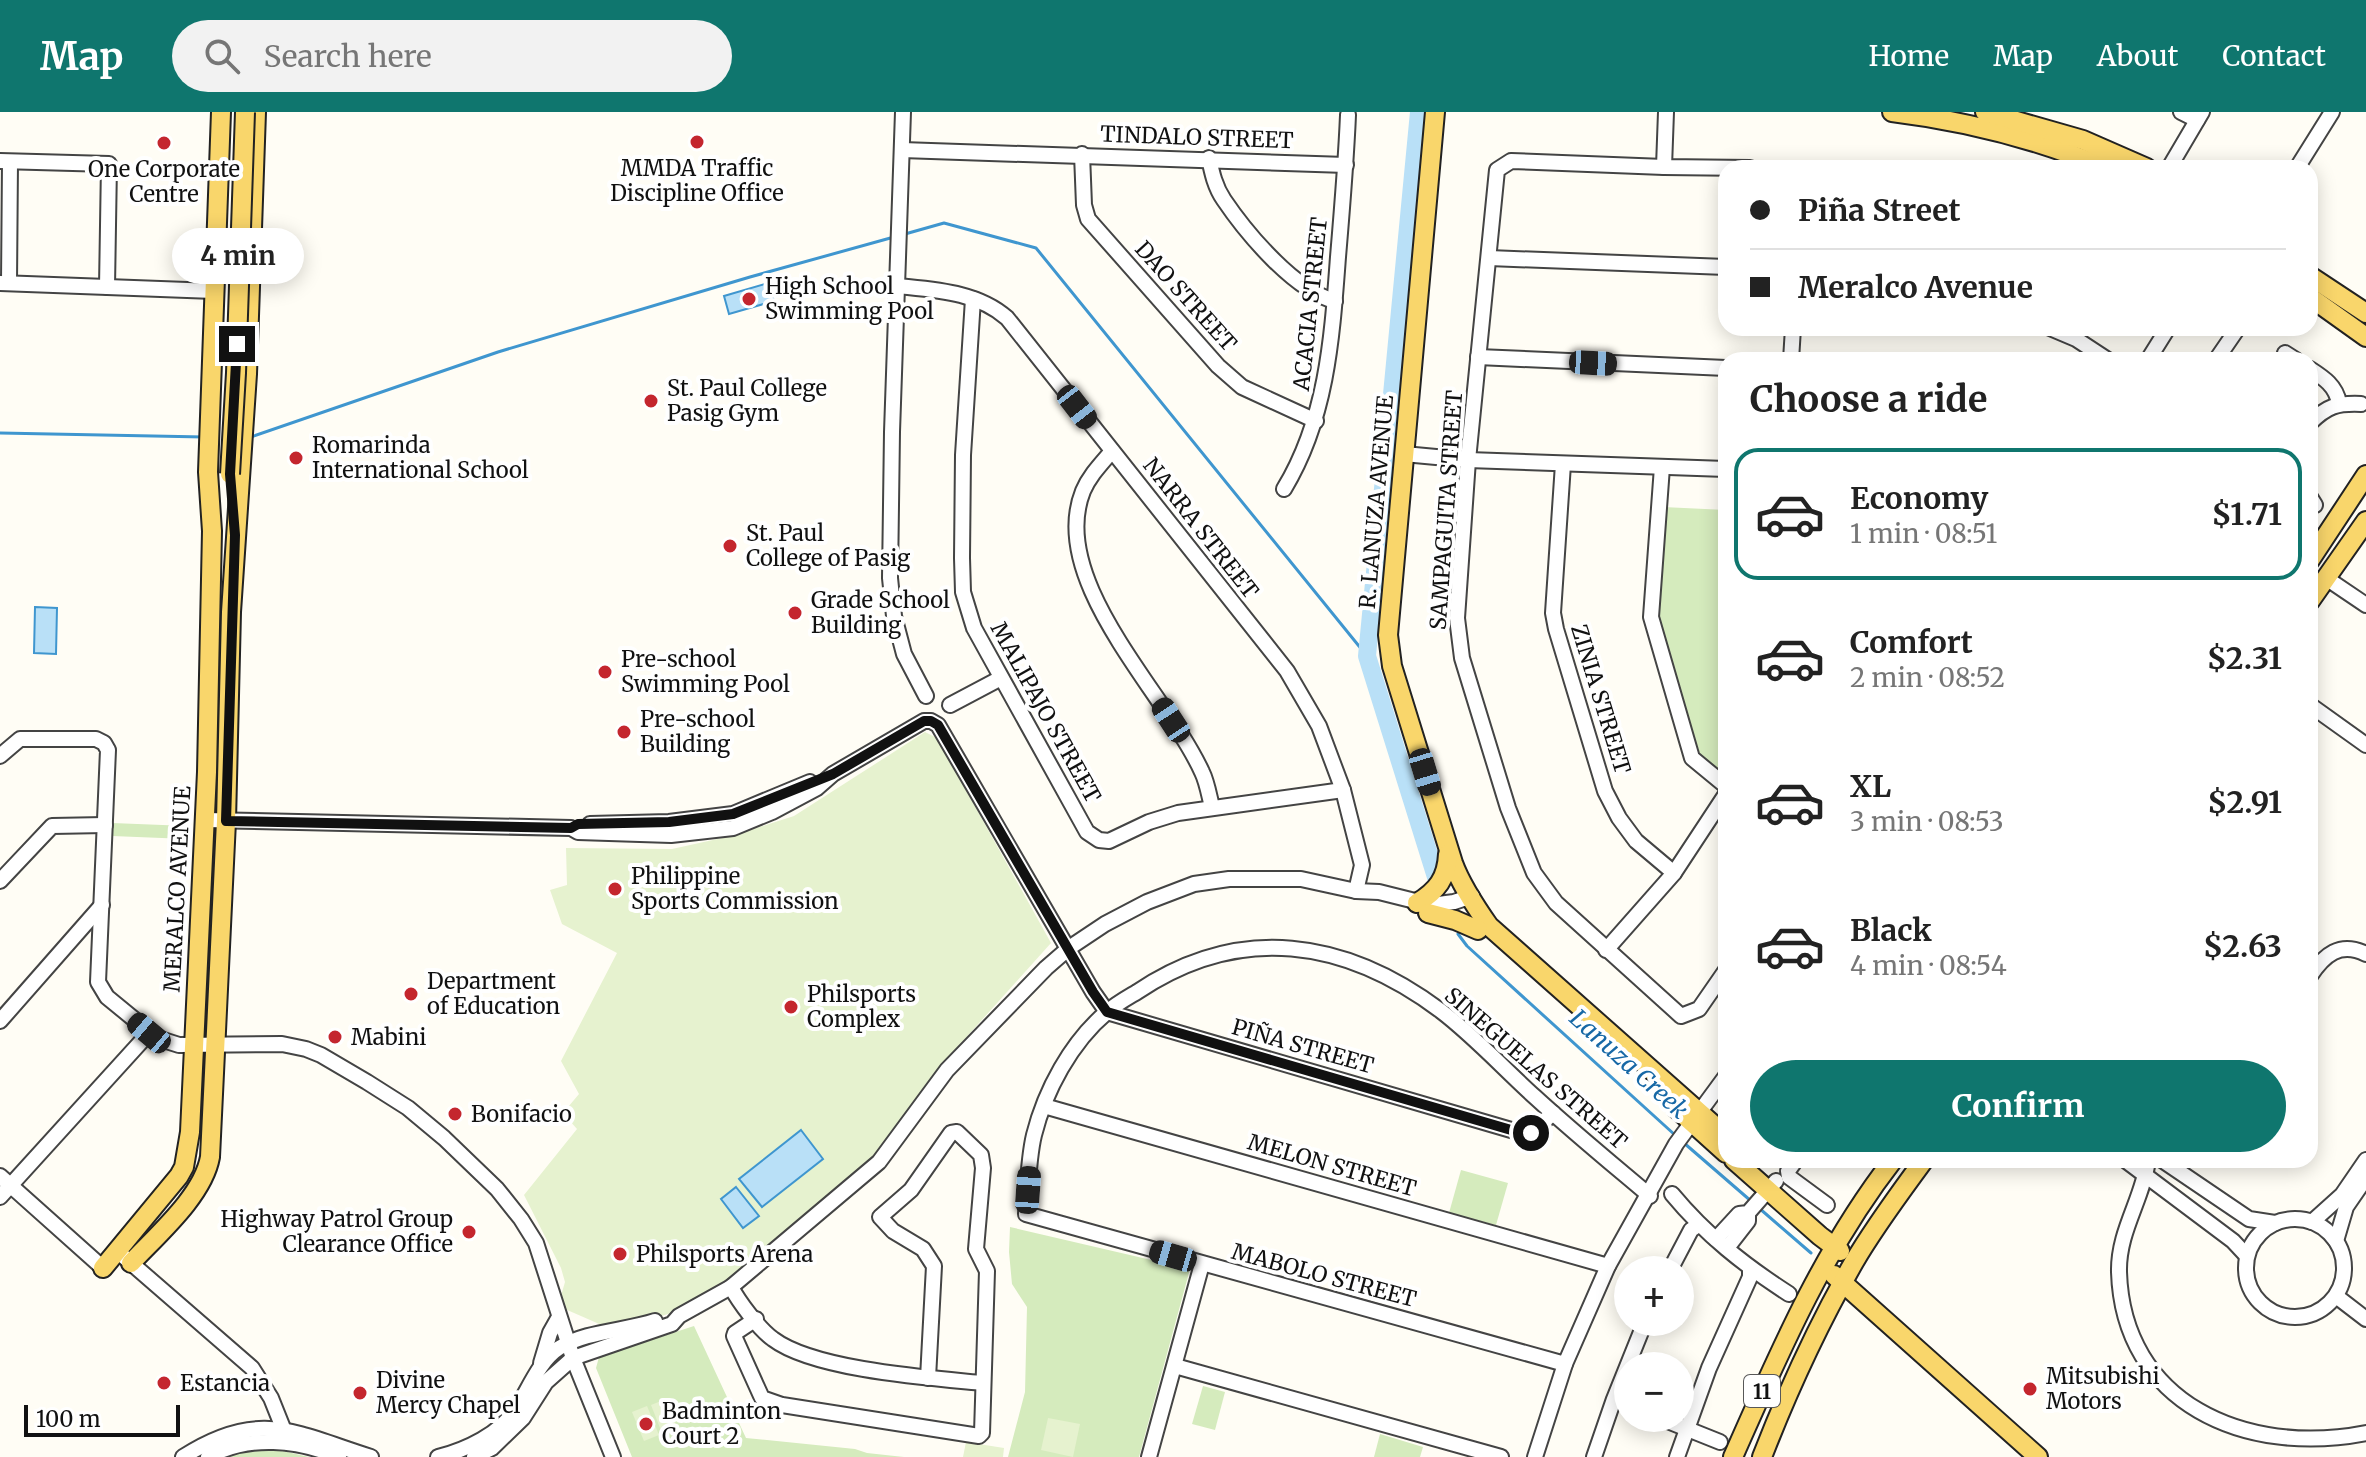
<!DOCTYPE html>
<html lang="en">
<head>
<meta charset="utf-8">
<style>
  body { margin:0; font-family:Merriweather,serif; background:#f2f2f2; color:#222; height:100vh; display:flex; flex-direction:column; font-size:30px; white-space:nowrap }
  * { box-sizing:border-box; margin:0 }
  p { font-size:26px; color:#767676 }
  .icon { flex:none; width:44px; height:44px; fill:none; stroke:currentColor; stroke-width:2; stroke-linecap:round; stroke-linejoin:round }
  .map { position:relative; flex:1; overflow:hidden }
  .details { position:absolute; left:1718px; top:240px; width:600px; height:816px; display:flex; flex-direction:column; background:#fff; border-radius:24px; box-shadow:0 4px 20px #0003 }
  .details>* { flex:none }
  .hud { position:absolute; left:1718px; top:48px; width:600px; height:176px; border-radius:24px; box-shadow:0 4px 20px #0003; display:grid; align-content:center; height:176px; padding:0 32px; background:#fff }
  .buttons { position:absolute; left:1614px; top:1144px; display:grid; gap:16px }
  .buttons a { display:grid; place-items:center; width:80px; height:80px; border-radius:50%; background:#fff; box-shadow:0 4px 20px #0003; font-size:40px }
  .scale { position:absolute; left:24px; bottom:20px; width:156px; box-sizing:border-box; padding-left:8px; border:4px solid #111; border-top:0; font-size:22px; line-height:28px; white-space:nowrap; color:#111; -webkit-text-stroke:6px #fff; paint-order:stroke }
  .end { position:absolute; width:36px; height:36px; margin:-18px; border:10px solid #111; background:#fff; box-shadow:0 0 0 4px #fff }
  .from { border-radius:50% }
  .bubble { position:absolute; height:56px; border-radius:28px; background:#fff; box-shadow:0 4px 20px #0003; font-size:26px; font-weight:700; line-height:56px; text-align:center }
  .car { position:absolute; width:24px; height:48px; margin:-24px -12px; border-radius:10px; box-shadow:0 0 6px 2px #0007; background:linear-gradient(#222 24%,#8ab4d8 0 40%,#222 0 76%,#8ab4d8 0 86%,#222 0) }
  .hud b { display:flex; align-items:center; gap:28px; height:76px; font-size:30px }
  .hud b+b { border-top:2px solid #e0e0e0 }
  .hud i { width:20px; height:20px; background:#222 }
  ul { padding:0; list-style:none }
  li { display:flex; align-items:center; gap:24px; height:132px; margin:0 16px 12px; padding:0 16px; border:4px solid transparent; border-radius:24px }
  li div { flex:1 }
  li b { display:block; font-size:30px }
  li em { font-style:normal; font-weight:700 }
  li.current { border-color:#0f766e }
  li>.icon { width:72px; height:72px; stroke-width:1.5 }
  h2 { padding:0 32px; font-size:36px; line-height:96px }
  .primary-button { display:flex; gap:16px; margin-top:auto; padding:16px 32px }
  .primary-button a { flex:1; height:92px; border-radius:48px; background:#0f766e; color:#fff; font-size:32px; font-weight:700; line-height:92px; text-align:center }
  header { display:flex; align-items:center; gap:48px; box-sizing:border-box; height:112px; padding:0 40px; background:#0f766e; color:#fff }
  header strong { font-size:38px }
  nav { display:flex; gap:44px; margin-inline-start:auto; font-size:28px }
  .search { width:560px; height:72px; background:#f2f2f2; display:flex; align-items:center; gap:20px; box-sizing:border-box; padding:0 28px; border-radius:44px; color:#767676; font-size:30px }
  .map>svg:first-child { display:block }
</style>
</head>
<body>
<header>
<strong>Map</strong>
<div class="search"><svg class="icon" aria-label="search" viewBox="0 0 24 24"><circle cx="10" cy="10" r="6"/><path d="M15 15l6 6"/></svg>Search here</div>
<nav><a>Home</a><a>Map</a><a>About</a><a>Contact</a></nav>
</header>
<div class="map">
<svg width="2366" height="1345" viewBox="0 0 2366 1345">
  <rect width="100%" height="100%" fill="#fffdf5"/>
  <g fill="#d5ebbd">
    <polygon points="1663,395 1726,398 1726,663 1700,642 1654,497"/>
    <polygon points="112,711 188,714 187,727 112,724"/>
    <polygon points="1461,1058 1508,1071 1496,1113 1449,1101"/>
    <polygon points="1010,1115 1190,1157 1139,1345 1008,1345 1025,1280 1027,1195 1012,1172 1009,1140"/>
    <polygon points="694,1214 746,1326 855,1337 867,1341 904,1345 632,1345 596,1256 599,1245"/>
    <polygon points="1203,1274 1225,1280 1215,1318 1192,1312"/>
    <polygon points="1380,1322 1423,1335 1420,1345 1374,1345"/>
    <polygon points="270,1336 309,1345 222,1345 244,1338"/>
  </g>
  <g fill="#e6f2cf">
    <polygon points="925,620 937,626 1051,831 935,960 880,1040 730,1165 695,1190 668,1202 613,1218 558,1194 565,1170 561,1156 524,1083 577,1017 563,1001 579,982 561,949 617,841 562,812 550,778 567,773 566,736 672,737 731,724 794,704"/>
    <polygon points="666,1287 677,1315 662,1321 651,1293"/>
    <polygon points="647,1294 659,1323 644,1329 632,1300"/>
    <polygon points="1048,1306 1080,1312 1073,1345 1041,1338"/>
    <polygon points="966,1330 1004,1336 1003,1345 963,1345"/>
  </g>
  <g fill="#b9e0f7" stroke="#3f96cf" stroke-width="2">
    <polygon points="768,171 774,189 729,202 724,184"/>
    <polygon points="35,495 57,496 56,542 34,541"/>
    <polygon points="801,1018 823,1047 762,1095 739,1067"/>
    <polygon points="736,1075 759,1104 743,1116 721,1087"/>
  </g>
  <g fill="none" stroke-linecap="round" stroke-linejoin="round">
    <g stroke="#3f96cf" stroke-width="3">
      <polyline points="905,122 944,111 1036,136 1367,544"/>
      <polyline points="0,321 204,325"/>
      <polyline points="248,326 498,240 750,165 894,125"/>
      <polyline points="1458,822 1467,834 1675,1023"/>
      <polyline points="1684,1031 1751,1089"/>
      <polyline points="1759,1096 1811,1141"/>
    </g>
    <polyline stroke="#b9e0f7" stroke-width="18" points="1419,0 1367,544 1436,765"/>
    <g stroke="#444" stroke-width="18">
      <g id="minor">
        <polyline points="903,0 892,320 890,466 894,504 904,542 926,584"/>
        <polyline points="2181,0 2197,8"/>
        <polyline points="902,38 1346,53"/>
        <polyline points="1082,42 1084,93 1088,107 1218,254 1242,275 1316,309"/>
        <path d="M1209,46c3,15 6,29 15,42 23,34 71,91 111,101"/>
        <polyline points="0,49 109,52 107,175"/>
        <polyline points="1664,55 1666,0"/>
        <polyline points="2169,56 2202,0"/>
        <polyline points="2297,56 2332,0"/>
        <polyline points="1489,146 1726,155"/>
        <polyline points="0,171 214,179"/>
        <polyline points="9,171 10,50"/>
        <path d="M898,174c38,4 80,6 109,32l280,353 32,55 24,64 19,75 -6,26"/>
        <polyline points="973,187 963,343 962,446 963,480 974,516 1087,720 1099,728 1109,729 1149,710 1178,701 1343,678"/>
        <polyline points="2050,216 2076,227 2108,248"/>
        <polyline points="2285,241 2296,248"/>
        <polyline points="1478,245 1726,256"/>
        <polyline points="1791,248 1793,216"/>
        <polyline points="2148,248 2168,216"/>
        <polyline points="2216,248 2238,216"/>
        <path d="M2310,257c14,9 26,17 29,34"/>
        <path d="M2310,311c17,-17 27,-20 51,-19"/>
        <path d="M1112,339c-11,13 -22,24 -29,40 -36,90 83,202 119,281 5,10 7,23 10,35"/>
        <polyline points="1404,342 1468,348 1726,357"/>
        <polyline points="1563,352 1553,501 1556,517 1605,679 1619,706 1636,729 1674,761"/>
        <polyline points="1662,355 1651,505 1692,646 1726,674"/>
        <path d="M1284,377c43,-71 48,-151 54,-232 4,-47 8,-94 10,-142"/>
        <polyline points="2310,385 2315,393"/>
        <polyline points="2326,466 2366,493"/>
        <polyline points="950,593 1001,566"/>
        <polyline points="2310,593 2366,633"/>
        <polyline points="0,644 20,627 96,627 104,631 108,638 98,870 107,885 157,926 179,933 282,932 306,937 321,943 367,970 408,996 444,1026 497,1077 521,1107 536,1131 573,1246 613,1345"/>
        <polyline points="205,708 571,716 578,720 671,723 733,716 772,700 817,676 833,662 924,609 931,609 938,613 1093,880 1107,900 1518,1020 1531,1021 1553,1001"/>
        <polyline points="590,712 669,710 733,702 810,670"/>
        <polyline points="0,769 52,714 105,713"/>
        <polyline points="1606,838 1674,761 1726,682"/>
        <polyline points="1726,858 1699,897 1681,904 1556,791 1534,761 1508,696 1462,546 1457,506 1468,348 1497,58 1511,49 1664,55 1750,56"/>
        <path d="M2310,864c14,-21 30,-35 56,-22"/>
        <polyline points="0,909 102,793"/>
        <polyline points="1044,994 1608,1154"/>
        <polyline points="1796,1048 1788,1059 1789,1065 1827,1093"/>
        <polyline points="2125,1048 2233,1129 2247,1144"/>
        <path d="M2148,1048c-5,39 -30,71 -29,112 4,131 126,185 247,161"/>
        <polyline points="2162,1048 2249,1107 2275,1111"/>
        <polyline points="0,1064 103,1156"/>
        <path d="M1672,1082c34,41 72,71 117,100"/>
        <polyline points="0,1085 149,921"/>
        <circle cx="2295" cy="1156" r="49"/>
        <polyline points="2312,1110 2342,1083 2366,1048"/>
        <polyline points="1716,1127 1739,1102 1748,1101 1776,1069"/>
        <polyline points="2336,1129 2346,1095 2366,1066"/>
        <polyline points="1727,1136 1748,1109 1748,1101"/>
        <polyline points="123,1144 252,1256 271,1286 289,1331"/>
        <polyline points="1670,1158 1691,1118 1698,1113"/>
        <path d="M731,1175c8,15 28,42 42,52 41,31 157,39 209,44"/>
        <polyline points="2336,1184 2366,1207"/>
        <polyline points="756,1207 735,1221 734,1224 762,1286 782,1293 979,1324 982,1321 987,1159 976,1137 983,1056 981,1043 957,1020 951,1021 911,1078 880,1105 893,1119 923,1137 934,1154 928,1266"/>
        <polyline points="541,1251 550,1221 559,1205"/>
        <path d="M1565,1252l-539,-150c2,-26 2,-54 8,-79 11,-44 37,-93 73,-123 9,-8 20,-14 30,-20 103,-69 208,-53 304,19 33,25 63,58 94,86 37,34 76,66 115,99"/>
        <polyline points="1175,1254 1501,1345"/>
        <polyline points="1660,1306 1720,1330"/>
        <path d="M183,1345c76,-49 112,-24 188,0"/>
        <path d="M208,1345c41,-23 90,-17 131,0"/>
        <path d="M438,1345c28,-7 62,-23 78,-48 13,-20 23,-48 43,-61 27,-17 66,-17 96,-27"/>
        <polyline points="474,1345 492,1336 523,1306 546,1270 573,1246 672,1212 679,1204 731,1175 879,1050 947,958 1046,856 1069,836 1105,812 1147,790 1194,772 1229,767 1301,767 1356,779 1379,780 1431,793 1454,790 1472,784"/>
        <polyline points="1149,1345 1202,1152"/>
        <polyline points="1535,1345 1565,1252 1608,1154 1676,1032 1726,964"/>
        <polyline points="1594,1345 1614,1287 1645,1210"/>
        <polyline points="1677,1345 1709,1256 1750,1165 1750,1156"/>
      </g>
    </g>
    <g stroke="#222" stroke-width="22">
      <g id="major">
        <path d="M1435,0l-47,523 4,31 61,197c8,22 22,43 36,63l237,210"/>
        <path d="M1892,0c74,9 145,27 214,56"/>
        <polyline points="1985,0 2083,28 2147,56"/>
        <polyline points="2310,164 2366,201"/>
        <polyline points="2310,185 2366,225"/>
        <polyline points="2310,448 2366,363"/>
        <polyline points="2310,489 2366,409"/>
        <path d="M1417,791c20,-12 30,-25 31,-49"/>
        <polyline points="1428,801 1455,808 1478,818"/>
        <polyline points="1676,996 1726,1041"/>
        <polyline points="1734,1048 1820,1124 1840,1139"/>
        <path d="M131,1151c26,-28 72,-67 79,-106l16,-336 5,-209 16,-238 9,-262"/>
        <polyline points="103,1156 179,1064 184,1055 190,1020 207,660 212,419 208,360 221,0"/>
        <polyline points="1834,1163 2038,1345"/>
        <path d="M1733,1345c46,-104 90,-207 160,-297"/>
        <path d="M1762,1345c26,-67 56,-132 92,-195 21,-36 46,-69 70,-102"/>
      </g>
    </g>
    <use href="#minor" stroke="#fff" stroke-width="14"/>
    <use href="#major" stroke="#f9d66b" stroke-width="18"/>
    <g stroke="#222" stroke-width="22" stroke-linecap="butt">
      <polyline id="major-bridge" points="230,362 236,261 245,0"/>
    </g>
    <use href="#major-bridge" stroke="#f9d66b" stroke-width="18"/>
  </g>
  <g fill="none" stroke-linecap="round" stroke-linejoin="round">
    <polyline stroke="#111" stroke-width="10" points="237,232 230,362 235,423 226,709 571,716 578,712 669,710 733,702 833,662 924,609 931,609 938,613 1093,880 1107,900 1518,1020 1531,1021"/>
  </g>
  <g fill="#c4262e" stroke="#fff" stroke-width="3">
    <circle cx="697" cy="30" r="8"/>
    <circle cx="164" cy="31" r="8"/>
    <circle cx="749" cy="187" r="8"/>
    <circle cx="651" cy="289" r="8"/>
    <circle cx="296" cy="346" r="8"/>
    <circle cx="730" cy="434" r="8"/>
    <circle cx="795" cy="501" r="8"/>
    <circle cx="605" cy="560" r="8"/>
    <circle cx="624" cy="620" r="8"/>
    <circle cx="615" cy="777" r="8"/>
    <circle cx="411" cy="882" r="8"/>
    <circle cx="791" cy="895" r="8"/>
    <circle cx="335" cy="925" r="8"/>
    <circle cx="455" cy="1002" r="8"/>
    <circle cx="469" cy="1120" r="8"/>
    <circle cx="620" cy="1142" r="8"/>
    <circle cx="164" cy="1271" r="8"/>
    <circle cx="2030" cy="1277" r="8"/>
    <circle cx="360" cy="1281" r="8"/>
    <circle cx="646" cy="1312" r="8"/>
  </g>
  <g text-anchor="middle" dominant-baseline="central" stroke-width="8" stroke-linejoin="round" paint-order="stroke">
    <rect fill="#fff" stroke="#585858" stroke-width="2" x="1744" y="1263" width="36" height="32" rx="6"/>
    <g font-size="20" font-weight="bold" fill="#111">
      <text x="1762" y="1279">11</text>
    </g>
    <g font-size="22" fill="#111" stroke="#fff">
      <text transform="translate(1197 25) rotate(2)">TINDALO STREET</text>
      <text transform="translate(1186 184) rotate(48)">DAO STREET</text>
      <text transform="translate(1310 192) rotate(-84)">ACACIA STREET</text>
      <text transform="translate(1376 390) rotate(-85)">R. LANUZA AVENUE</text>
      <text transform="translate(1446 398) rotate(-86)">SAMPAGUITA STREET</text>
      <text transform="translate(1201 416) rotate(52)">NARRA STREET</text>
      <text transform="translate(1601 587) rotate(73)">ZINIA STREET</text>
      <text transform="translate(1046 600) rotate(61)">MALIPAJO STREET</text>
      <text transform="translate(177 777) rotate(-87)">MERALCO AVENUE</text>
      <text transform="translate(1303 934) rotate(16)">PIÑA STREET</text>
      <text transform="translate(1536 956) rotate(41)">SINEGUELAS STREET</text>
      <text transform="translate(1332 1053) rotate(16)">MELON STREET</text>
      <text transform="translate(1324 1163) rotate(15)">MABOLO STREET</text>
    </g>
    <g font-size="22" fill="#111" stroke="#fff" text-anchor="start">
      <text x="697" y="56" text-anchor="middle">MMDA Traffic<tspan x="697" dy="25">Discipline Office</tspan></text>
      <text x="164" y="57" text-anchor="middle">One Corporate<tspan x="164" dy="25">Centre</tspan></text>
      <text x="765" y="174">High School<tspan x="765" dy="25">Swimming Pool</tspan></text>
      <text x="667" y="276">St. Paul College<tspan x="667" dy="25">Pasig Gym</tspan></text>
      <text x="312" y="333">Romarinda<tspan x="312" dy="25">International School</tspan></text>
      <text x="746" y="421">St. Paul<tspan x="746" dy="25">College of Pasig</tspan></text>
      <text x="811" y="488">Grade School<tspan x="811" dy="25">Building</tspan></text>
      <text x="621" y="547">Pre-school<tspan x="621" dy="25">Swimming Pool</tspan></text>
      <text x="640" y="607">Pre-school<tspan x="640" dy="25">Building</tspan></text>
      <text x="631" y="764">Philippine<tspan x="631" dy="25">Sports Commission</tspan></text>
      <text x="427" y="869">Department<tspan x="427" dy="25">of Education</tspan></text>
      <text x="807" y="882">Philsports<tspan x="807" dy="25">Complex</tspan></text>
      <text x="351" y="925">Mabini</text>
      <text x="471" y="1002">Bonifacio</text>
      <text x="453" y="1107" text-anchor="end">Highway Patrol Group<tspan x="453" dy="25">Clearance Office</tspan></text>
      <text x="636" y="1142">Philsports Arena</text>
      <text x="2046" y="1264">Mitsubishi<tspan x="2046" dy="25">Motors</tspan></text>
      <text x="376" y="1268">Divine<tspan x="376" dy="25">Mercy Chapel</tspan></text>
      <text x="180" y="1271">Estancia</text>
      <text x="662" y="1299">Badminton<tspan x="662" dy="25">Court 2</tspan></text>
    </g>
    <g font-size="24" font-style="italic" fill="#1768a6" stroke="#fff">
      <text transform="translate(1629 952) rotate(42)">Lanuza Creek</text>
    </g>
  </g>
</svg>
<div class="buttons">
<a>+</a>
<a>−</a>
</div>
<div class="scale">100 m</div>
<i class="end from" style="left:1531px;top:1021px"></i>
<i class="end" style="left:237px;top:232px"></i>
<div class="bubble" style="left:172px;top:116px;width:132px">4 min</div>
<i class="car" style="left:1593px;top:251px;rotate:93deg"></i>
<i class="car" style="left:1077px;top:295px;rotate:142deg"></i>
<i class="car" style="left:1171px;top:608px;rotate:327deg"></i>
<i class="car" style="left:1425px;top:660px;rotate:163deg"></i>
<i class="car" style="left:149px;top:921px;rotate:310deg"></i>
<i class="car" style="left:1028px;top:1078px;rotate:4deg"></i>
<i class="car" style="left:1173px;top:1144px;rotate:286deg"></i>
<div class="hud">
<b><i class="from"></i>Piña Street</b>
<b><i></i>Meralco Avenue</b>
</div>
<section class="details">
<h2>Choose a ride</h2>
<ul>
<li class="current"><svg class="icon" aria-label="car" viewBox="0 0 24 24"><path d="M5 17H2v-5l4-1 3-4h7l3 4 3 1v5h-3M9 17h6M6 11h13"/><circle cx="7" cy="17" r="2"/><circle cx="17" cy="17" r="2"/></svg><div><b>Economy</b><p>1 min · 08:51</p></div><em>$1.71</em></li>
<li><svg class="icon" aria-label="car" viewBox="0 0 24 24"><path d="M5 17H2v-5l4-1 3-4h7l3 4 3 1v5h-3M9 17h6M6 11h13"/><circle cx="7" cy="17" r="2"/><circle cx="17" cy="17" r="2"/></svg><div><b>Comfort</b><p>2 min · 08:52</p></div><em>$2.31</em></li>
<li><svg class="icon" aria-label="car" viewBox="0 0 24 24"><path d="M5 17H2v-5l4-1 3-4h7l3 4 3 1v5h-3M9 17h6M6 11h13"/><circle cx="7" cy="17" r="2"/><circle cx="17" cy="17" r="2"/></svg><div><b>XL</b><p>3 min · 08:53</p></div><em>$2.91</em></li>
<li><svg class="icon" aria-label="car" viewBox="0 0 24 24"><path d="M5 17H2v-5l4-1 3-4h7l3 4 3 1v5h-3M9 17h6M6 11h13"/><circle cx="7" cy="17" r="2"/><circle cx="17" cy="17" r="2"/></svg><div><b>Black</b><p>4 min · 08:54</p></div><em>$2.63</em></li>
</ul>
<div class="primary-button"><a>Confirm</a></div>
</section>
</div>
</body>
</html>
